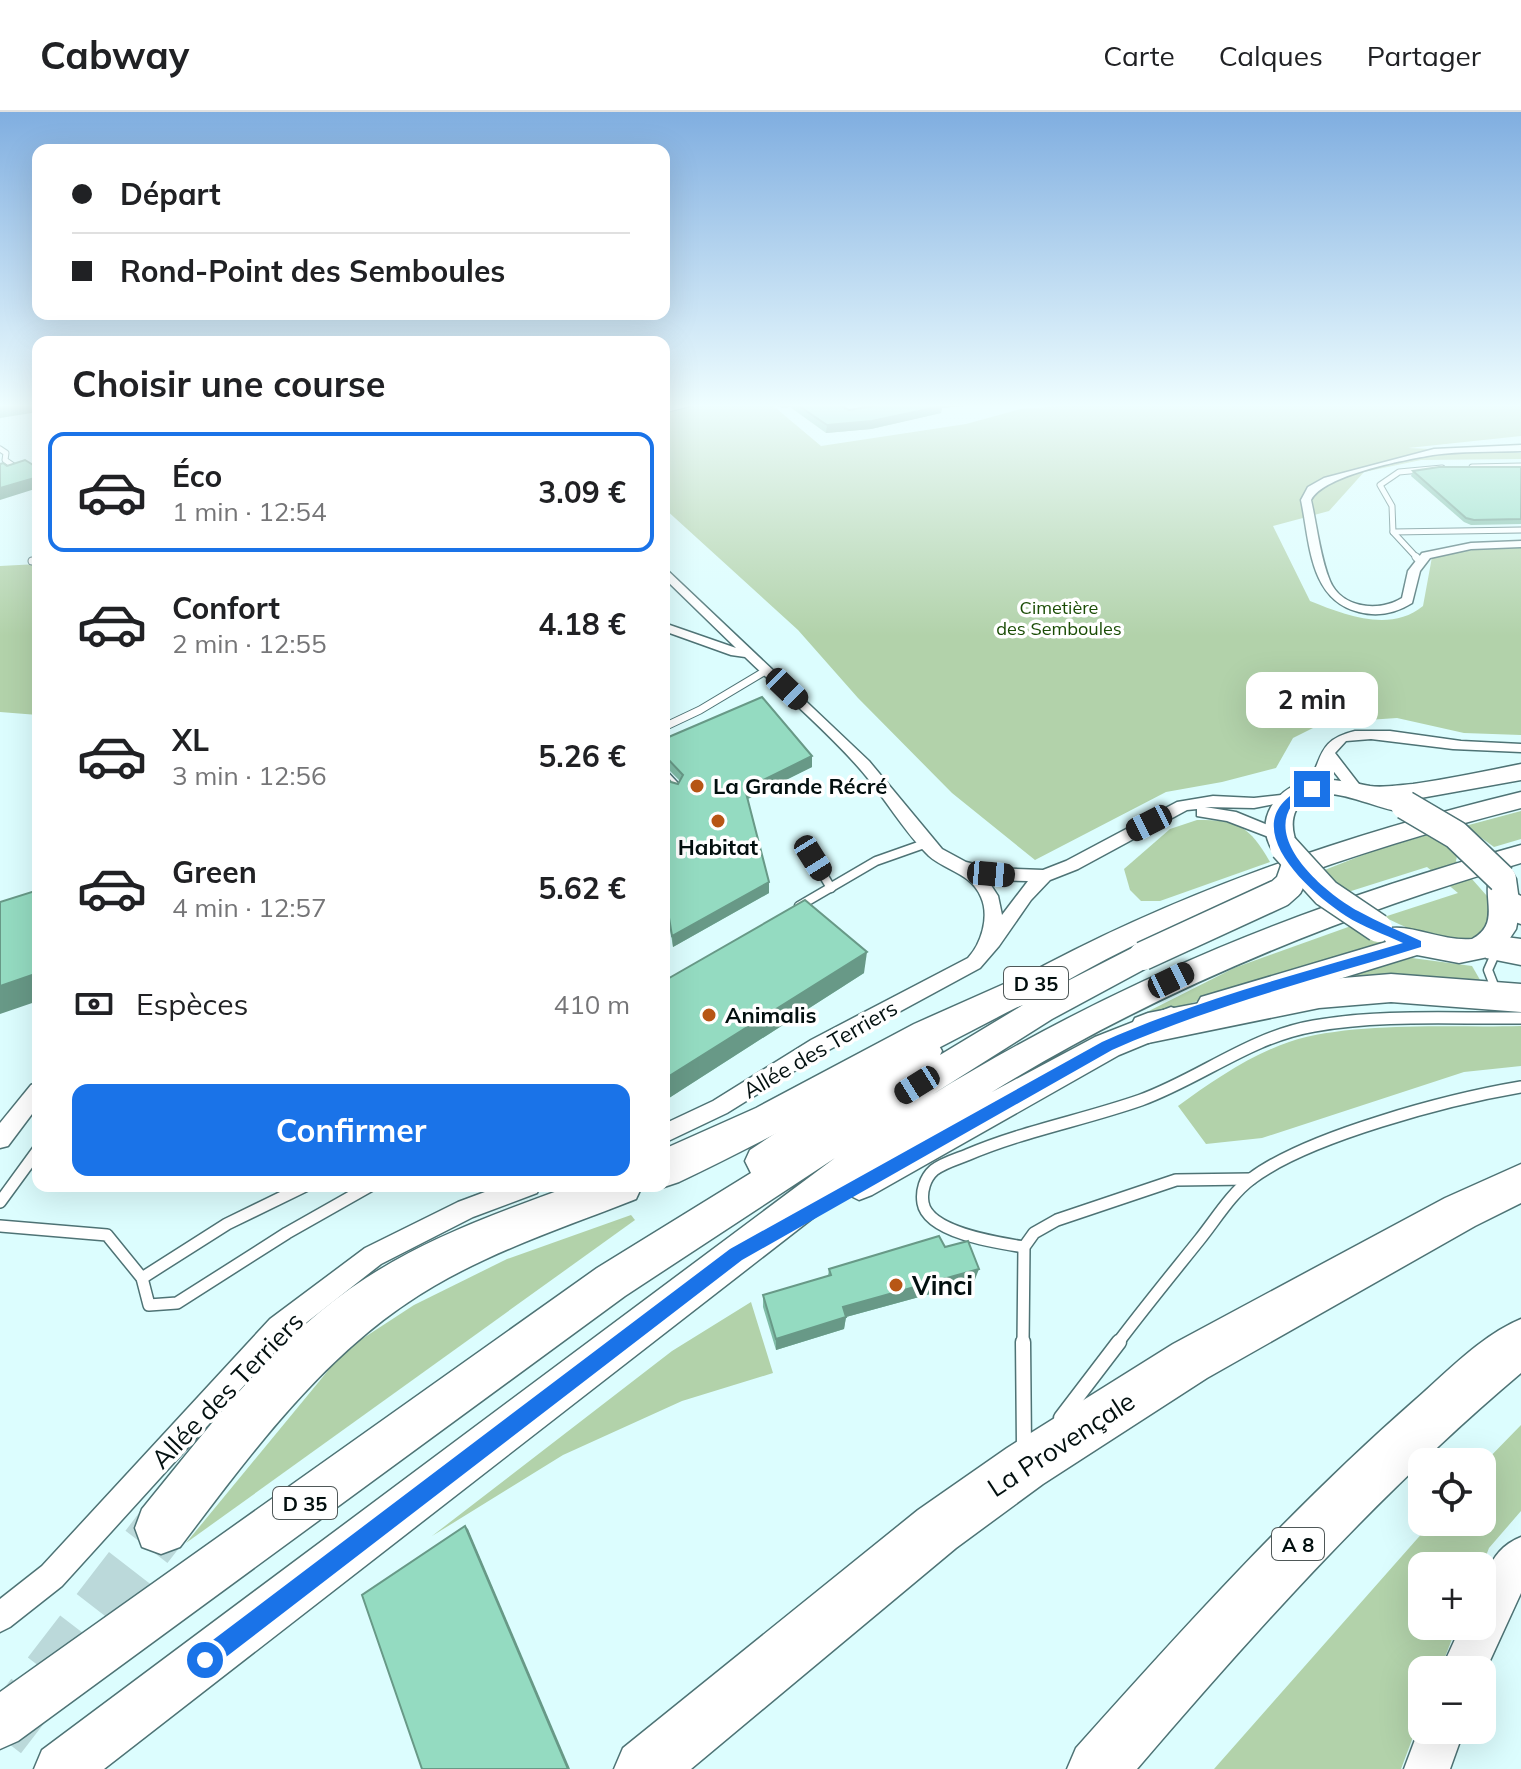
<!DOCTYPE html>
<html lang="fr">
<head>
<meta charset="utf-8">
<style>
  body { margin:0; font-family:Mulish,sans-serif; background:#f2f2f2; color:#202124; height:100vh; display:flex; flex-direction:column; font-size:30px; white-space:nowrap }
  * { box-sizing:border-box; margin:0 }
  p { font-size:26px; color:#757577 }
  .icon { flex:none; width:44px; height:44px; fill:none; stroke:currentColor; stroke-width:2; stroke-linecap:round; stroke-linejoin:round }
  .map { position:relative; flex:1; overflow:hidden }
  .details { position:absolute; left:32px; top:224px; width:638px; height:856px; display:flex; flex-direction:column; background:#fff; border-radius:16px; box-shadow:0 8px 32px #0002 }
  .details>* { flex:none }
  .hud { position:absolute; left:32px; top:32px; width:638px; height:176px; border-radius:16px; box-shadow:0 8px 32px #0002; display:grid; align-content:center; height:176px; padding:0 40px; background:#fff }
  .controls { position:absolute; left:1408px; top:1336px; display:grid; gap:16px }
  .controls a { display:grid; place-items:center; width:88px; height:88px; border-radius:16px; background:#fff; box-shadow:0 8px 32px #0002; font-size:40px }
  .end { position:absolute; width:36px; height:36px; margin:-18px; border:10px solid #1a73e8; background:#fff; box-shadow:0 0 0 4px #fff }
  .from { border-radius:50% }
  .bubble { position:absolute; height:56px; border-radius:16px; background:#fff; box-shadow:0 8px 32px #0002; font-size:26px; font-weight:700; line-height:56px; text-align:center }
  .car { position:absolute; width:24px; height:48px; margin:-24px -12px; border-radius:10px; box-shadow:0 0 6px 2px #0007; background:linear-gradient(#222 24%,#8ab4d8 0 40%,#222 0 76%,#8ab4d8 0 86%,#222 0) }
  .hud b { display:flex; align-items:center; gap:28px; height:76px; font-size:30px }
  .hud b+b { border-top:2px solid #e0e0e0 }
  .hud i { width:20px; height:20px; background:#202124 }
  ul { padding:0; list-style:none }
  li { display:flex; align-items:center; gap:24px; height:120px; margin:0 16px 12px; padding:0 24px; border:4px solid transparent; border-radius:16px }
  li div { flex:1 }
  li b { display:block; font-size:30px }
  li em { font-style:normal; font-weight:700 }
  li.on { border-color:#1a73e8 }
  li>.icon { width:72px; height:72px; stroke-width:1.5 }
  h2 { padding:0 40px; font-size:36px; line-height:96px }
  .pay { display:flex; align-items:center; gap:20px; height:88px; padding:0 40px; font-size:30px }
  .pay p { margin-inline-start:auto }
  .action { display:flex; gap:16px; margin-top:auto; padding:16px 40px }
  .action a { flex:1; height:92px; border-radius:16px; background:#1a73e8; color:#fff; font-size:32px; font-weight:700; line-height:92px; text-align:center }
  header { display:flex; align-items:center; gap:48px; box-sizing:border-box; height:112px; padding:0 40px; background:#fff; border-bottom:2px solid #e0e0e0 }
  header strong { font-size:38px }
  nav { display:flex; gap:44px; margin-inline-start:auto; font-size:28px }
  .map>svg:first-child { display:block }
</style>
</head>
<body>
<header>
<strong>Cabway</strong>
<nav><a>Carte</a><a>Calques</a><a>Partager</a></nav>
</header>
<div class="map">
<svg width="1521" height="1657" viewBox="0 0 1521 1657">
  <rect width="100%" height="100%" fill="#dcfdfe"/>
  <g fill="#b2d2aa">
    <path d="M712,292h59l50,42 145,-22 55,-15 68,-5h432v32l-113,12 113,5v6l-100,1 -57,12 -35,39 -56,15 37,75c35,14 80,32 113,5l9,-49 46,-8 43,-1v187l-57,-2 -67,-15 -74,5 -30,15 -17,30 -54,14 -56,10 -131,68 -83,-67 -94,-95 -60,-68 -134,-122v-97z"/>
    <polygon points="38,452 38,603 0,600 0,454"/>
    <polygon points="1521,699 1521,727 1494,735 1465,714"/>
    <path d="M1197,708c42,0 52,6 73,42l-110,39h-19l-11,-11 -6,-21 46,-40z"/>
    <path d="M1434,721l24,18 -2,10 31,35 10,6 3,16c-7,6 -16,17 -25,20 -26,10 -68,-10 -91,-21l74,-24 -31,-26 -79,25 -26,-21 51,-20z"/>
    <polygon points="1351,814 1387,832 1145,905 1141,903 1234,856"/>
    <polygon points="1412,846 1472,854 1483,873 1307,875"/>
    <path d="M1521,914v40l-57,6 -202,66 -56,6 -28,-38c33,-24 72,-51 111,-64 64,-21 164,-14 232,-16z"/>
    <polygon points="631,1103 635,1108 186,1431 345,1238 414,1193 507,1147"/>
    <polygon points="751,1190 773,1261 682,1289 563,1343 432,1424 672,1239"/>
    <polygon points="1521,1313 1521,1399 1489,1436 1482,1454 1422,1454 1422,1514 1457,1514 1440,1558 1422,1558 1422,1601 1401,1657 1214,1657 1432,1410 1482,1410 1482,1353"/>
  </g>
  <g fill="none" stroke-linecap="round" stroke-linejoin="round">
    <polyline stroke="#bbd9da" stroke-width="53" stroke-dasharray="53 27" stroke-linecap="butt" points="0,1625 161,1416"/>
    <g stroke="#4e7375" stroke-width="7">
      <g id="lane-far4">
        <polyline points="664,298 688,292"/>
        <polyline points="0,337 6,341 5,348 15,355"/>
        <polyline points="1472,355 1521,354"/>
        <polyline points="1393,420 1521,418"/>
        <polyline points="1418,447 1393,420 1392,394 1380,373 1399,360 1442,356"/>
      </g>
    </g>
    <g stroke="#4e7375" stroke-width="9">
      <g id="lane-far3">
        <polyline points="1416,445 1421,450"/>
        <polyline points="32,449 38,449"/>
        <polyline points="664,615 700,598 767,558"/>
      </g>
    </g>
    <g stroke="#4e7375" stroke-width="11">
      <g id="lane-far2">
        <polyline points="664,662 677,676"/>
        <polyline points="813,746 831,776"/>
        <polyline points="799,794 876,749 927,731"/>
        <polyline points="1496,840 1488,858 1497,881"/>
      </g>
    </g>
    <g stroke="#4e7375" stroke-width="14">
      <g id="lane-far1">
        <polyline points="0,1090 38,1038"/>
        <polyline points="0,1114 107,1123 142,1166 149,1193 177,1191 287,1121 370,1074"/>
        <path d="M1024,1135c-25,-4 -96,-14 -101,-44 -2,-12 2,-25 11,-33 9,-7 23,-11 33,-15 56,-24 117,-35 174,-55 60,-22 109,-63 173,-74 67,-12 139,-7 207,-8"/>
        <polyline points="142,1166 227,1112 305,1074"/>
        <polyline points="1023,1232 1024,1135 1034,1121 1057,1108 1176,1068 1251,1067"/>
        <path d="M1117,1232c27,-36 55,-70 83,-105 16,-20 31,-45 51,-60 57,-43 199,-80 270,-92"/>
      </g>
    </g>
    <g stroke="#4e7375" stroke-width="17">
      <g id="lane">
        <polyline points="1023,1230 1024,1335"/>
        <polyline points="1061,1306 1119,1230"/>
      </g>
    </g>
    <g stroke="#4e7375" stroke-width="3">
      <g id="street">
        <path d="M1521,333v6c-29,1 -60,0 -88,4 -29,5 -109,20 -122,45 6,26 9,57 19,81 12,28 50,31 72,17l6,-27 14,-18 49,-10 50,-2v6l-50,2 -41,9 -10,13 -8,32c-16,10 -34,14 -53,9 -50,-12 -49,-70 -58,-112l7,-13 16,-9 110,-29z"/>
        <path d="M664,455l205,194 73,88 24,13 25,6 52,2 23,-9 111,-59 36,-6 41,2 45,-5 2,3 -2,3 -45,9 -49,-1 31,5 49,20 2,4 -8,5 -52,-20 -30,-5v-7l-10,1 -109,59 -28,11 -19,20 -32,46 -19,22 -155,84 -98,61 -63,30v-19l49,-23 98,-61 157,-82c13,-14 22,-41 13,-61 -10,-24 -35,-26 -52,-41 -26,-25 -45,-60 -69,-87 -35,-40 -77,-75 -115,-112l-14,-2 -67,-24v-8l72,25 -72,-70zM987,767l4,1 37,1 -26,34 -4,-19z"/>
        <path d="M1355,619h35l71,10 60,3v8l-68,-3 -82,-10 -25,2 -11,12 27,35 -3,3h-10l-18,-23 -14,24h-10l-3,-3c21,-29 10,-48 51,-58z"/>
        <polygon points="38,970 38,994 8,1034 0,1036 0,1011 31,973"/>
        <polygon points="501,1074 540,1074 537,1081 473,1105 381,1152 288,1225 62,1474 10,1515 0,1520 0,1487 42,1454 270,1207 365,1136 458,1090"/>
      </g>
    </g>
    <g stroke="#4e7375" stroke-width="3">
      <g id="secondary">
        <path d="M1521,1425v56l-39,85v-8h-41l20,-44h21c0,-36 1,-74 39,-89z"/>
        <polygon points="1422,1609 1422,1618 1464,1618 1450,1657 1404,1657"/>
      </g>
    </g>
    <g stroke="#4e7375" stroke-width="3">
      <g id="primary">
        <path d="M1521,652v16l-106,19 3,6 -4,6c-30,8 -95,-42 -118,-1 -6,12 -3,25 2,37l-4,6 -10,3 -10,-3c-9,-14 -12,-30 -3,-46 23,-37 63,-28 99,-21 12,2 30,-1 43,-2 36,-5 72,-13 108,-20z"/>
        <path d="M1521,680v16c-163,42 -322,96 -469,181l80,-41 11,-3 11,3 4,8 -4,8 -102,55 -122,77c189,-116 377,-192 591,-251v18c-187,55 -363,127 -529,229l103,-55 76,-30 11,4 5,9 -5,9 -63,26 -247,140 -13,5 -14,-7 -741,576h-70l8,-19 793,-592 -210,138 -607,445 -18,8v-57l597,-424 154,-95 -6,-12 5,-11 163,-108 12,-4 12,4 5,9 -2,4 83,-50 -6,2 -11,-3 -5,-9 5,-9c163,-91 334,-150 515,-194z"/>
        <path d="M1502,757l10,3 4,7 4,29 -4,21 -14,21 -14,7 -29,6 -42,-8 -205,63 -11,-3 -5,-9 5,-9 185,-55 -3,-5 4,-8c22,-6 56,13 85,10 31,-16 7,-45 20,-67z"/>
      </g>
    </g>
    <g stroke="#4e7375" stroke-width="3">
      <g id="highway">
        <polygon points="1517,782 1521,784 1521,812 1509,808 1501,794 1505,786"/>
        <polygon points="1498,824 1521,827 1521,853 1486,846 1481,837 1486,828"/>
        <path d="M1038,857l12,4 6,9 -6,9c-125,61 -245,131 -371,191l-15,5 -4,-1h4v-37l92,-41 158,-84z"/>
        <polygon points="1391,862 1521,872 1521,900 1391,890 1319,896 1148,931 1135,926 1130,916 1135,906 1148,901 1319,868"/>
        <polygon points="1521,1052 1521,1091 1475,1114 1207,1266 1043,1372 956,1436 691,1657 614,1657 623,1636 918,1398 1007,1336 1173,1232 1445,1086"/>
        <path d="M571,1074h71l-6,13c-68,27 -139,50 -202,87 -107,62 -181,165 -254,261l-19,7 -19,-7 -7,-19 7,-19c67,-82 134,-173 224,-231 63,-41 134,-66 205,-92z"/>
        <path d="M1521,1207v54c-141,119 -264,256 -384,396h-70l9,-21c108,-121 217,-241 339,-348 32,-28 67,-65 106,-81z"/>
      </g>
    </g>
    <use href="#lane-far4" stroke="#fff" stroke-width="5"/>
    <use href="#lane-far3" stroke="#fff" stroke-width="7"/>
    <use href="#lane-far2" stroke="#fff" stroke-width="8"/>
    <use href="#lane-far1" stroke="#fff" stroke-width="11"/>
    <use href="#lane" stroke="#fff" stroke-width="14"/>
    <use href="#street" fill="#fff" fill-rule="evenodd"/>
    <use href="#secondary" fill="#fff" fill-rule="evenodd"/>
    <use href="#primary" fill="#fff" fill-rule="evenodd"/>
    <use href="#highway" fill="#fff" fill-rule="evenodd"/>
    <g stroke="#4e7375" stroke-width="31" stroke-linecap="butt">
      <g id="primary-bridge">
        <polyline points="1405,693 1456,723 1502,767"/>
        <polyline points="1284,735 1326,781 1378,816"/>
        <polyline points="1143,844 1280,781 1289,773 1296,753"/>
      </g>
    </g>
    <use href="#primary-bridge" stroke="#fff" stroke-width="28"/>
  </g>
  <g fill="#7fbca6">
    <polygon points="774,292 838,292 849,298 885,292 983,292 942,296 941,301 871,317 826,321 790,295 782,296"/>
    <polygon points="1521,355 1521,412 1471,413 1464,410 1411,364 1413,359"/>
    <polygon points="664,627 812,655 748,687 769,781 673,835 664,779 664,662 671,670 678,672 680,669 667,656 664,656"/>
    <polygon points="864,861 669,986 664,981 664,869"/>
    <polygon points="945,1135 974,1170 846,1205 844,1217 776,1238 763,1195 763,1183 828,1164 829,1157"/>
  </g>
  <g fill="#689987">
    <polygon points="18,292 38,292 38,300 0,306 0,295"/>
    <polygon points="782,292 790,292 790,295 782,296"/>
    <polygon points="849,292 865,292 849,294"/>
    <polygon points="935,292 983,292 942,296 941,301 871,317 826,321 827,313"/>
    <polygon points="38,365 38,376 0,388 0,376"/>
    <polygon points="666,548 667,556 664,557 664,549"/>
    <polygon points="812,644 812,655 745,688 745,677"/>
    <polygon points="769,770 769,781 673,835 672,824"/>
    <polygon points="867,840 864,861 669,986 666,966"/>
    <polygon points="38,861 38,889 0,902 0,874"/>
    <polygon points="979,1157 974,1170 846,1205 844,1217 776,1238 776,1227 843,1195"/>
    <polygon points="465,1414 468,1417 570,1657 568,1657"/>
  </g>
  <g fill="#94dbc1" stroke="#689987" stroke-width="2">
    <polygon points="0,292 18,292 0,295"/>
    <polygon points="796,292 838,292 849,298 885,292 939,292 942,294 872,309 827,313"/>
    <polygon points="25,348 38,356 38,365 0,376 0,352 3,351 7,354"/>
    <polygon points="1439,355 1521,355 1521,407 1474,408 1466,406 1413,359"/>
    <polygon points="762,585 812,644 745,677 769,770 672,824 664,775 664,662 671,670 678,672 683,663 666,645 664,645 664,627"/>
    <polygon points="38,778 38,861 0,874 0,790"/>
    <polygon points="805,788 867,840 666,966 664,963 664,869"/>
    <polygon points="939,1124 945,1135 968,1129 979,1157 843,1195 846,1205 776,1227 763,1183 831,1163 829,1157"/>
    <polygon points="465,1414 568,1657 422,1657 362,1483"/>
  </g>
  <linearGradient id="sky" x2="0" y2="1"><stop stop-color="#80aee0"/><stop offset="0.56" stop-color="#effeff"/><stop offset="1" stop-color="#effeff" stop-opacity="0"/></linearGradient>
  <rect width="1521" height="524" fill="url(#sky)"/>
  <path fill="#1a73e8" d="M1308,674l9,3c-8,6 -19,7 -25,16 -27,38 36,90 66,106 20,11 42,20 63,30v6c-104,32 -210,59 -309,103l-370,210 -529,407 -8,4 -8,-4 -3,-7 3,-8 533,-403 372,-207c96,-43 200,-69 301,-99 -19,-9 -40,-16 -57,-27 -42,-27 -116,-97 -38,-130z"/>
  <g fill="#b75615" stroke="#fff" stroke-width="3">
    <circle cx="697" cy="674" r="8"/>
    <circle cx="718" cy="709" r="8"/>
    <circle cx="709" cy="903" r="8"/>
    <circle cx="896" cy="1173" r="8"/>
  </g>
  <g text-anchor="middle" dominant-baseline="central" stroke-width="7" stroke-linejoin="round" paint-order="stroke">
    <g font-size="18" fill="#1a4c05" stroke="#fff">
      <text x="1059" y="495">Cimetière<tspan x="1059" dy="21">des Semboules</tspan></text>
    </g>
    <g fill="#fff" stroke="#4f5858" stroke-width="2">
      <rect x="1004" y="855" width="64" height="32" rx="6"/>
      <rect x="273" y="1375" width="64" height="32" rx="6"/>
      <rect x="1272" y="1416" width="52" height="32" rx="6"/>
    </g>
    <g font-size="20" font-weight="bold" fill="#031010">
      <text x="1036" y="871">D 35</text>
      <text x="305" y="1391">D 35</text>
      <text x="1298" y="1432">A 8</text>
    </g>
    <g font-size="22" font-weight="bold" fill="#031010" stroke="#fff" text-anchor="start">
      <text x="713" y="674">La Grande Récré</text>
      <text x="718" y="735" text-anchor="middle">Habitat</text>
      <text x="725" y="903">Animalis</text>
    </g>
    <g font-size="22" fill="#031010" stroke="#fff">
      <text transform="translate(820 937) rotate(-30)">Allée des Terriers</text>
    </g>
    <g font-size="26" font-weight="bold" fill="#031010" stroke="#fff" text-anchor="start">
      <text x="912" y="1173">Vinci</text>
    </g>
    <g font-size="26" fill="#031010" stroke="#fff">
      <text transform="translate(227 1278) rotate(-46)">Allée des Terriers</text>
      <text transform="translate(1061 1332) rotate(-33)">La Provençale</text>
    </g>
  </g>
</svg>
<div class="controls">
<a><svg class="icon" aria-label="locate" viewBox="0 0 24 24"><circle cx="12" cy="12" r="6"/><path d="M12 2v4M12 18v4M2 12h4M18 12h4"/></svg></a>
<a>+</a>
<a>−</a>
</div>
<i class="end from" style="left:205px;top:1548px"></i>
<i class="end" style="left:1312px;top:677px"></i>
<div class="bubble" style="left:1246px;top:560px;width:132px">2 min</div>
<i class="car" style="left:787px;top:577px;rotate:134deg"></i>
<i class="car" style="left:1149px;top:711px;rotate:243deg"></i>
<i class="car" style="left:813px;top:746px;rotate:148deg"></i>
<i class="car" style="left:991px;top:762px;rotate:95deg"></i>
<i class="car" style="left:1171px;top:868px;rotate:64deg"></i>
<i class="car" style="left:917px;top:973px;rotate:238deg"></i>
<div class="hud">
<b><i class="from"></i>Départ</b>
<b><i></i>Rond-Point des Semboules</b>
</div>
<section class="details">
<h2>Choisir une course</h2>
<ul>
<li class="on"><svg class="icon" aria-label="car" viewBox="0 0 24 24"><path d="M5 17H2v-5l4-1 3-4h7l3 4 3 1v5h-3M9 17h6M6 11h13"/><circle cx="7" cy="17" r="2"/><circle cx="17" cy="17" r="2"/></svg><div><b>Éco</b><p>1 min · 12:54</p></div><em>3.09 €</em></li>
<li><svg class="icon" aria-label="car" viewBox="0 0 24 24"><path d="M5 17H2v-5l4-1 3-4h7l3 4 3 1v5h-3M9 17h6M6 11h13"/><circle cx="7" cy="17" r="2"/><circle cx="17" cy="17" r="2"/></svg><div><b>Confort</b><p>2 min · 12:55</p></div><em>4.18 €</em></li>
<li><svg class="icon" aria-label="car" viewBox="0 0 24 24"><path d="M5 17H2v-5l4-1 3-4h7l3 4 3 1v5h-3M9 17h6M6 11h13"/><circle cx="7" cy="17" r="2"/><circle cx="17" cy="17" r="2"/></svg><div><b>XL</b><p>3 min · 12:56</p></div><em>5.26 €</em></li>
<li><svg class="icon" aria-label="car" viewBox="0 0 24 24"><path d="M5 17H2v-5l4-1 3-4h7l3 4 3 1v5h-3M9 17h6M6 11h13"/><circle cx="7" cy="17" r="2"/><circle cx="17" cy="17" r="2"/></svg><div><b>Green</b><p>4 min · 12:57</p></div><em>5.62 €</em></li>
</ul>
<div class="pay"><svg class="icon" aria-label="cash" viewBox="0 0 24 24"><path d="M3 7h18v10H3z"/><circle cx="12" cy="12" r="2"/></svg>Espèces<p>410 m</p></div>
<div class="action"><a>Confirmer</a></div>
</section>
</div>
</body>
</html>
